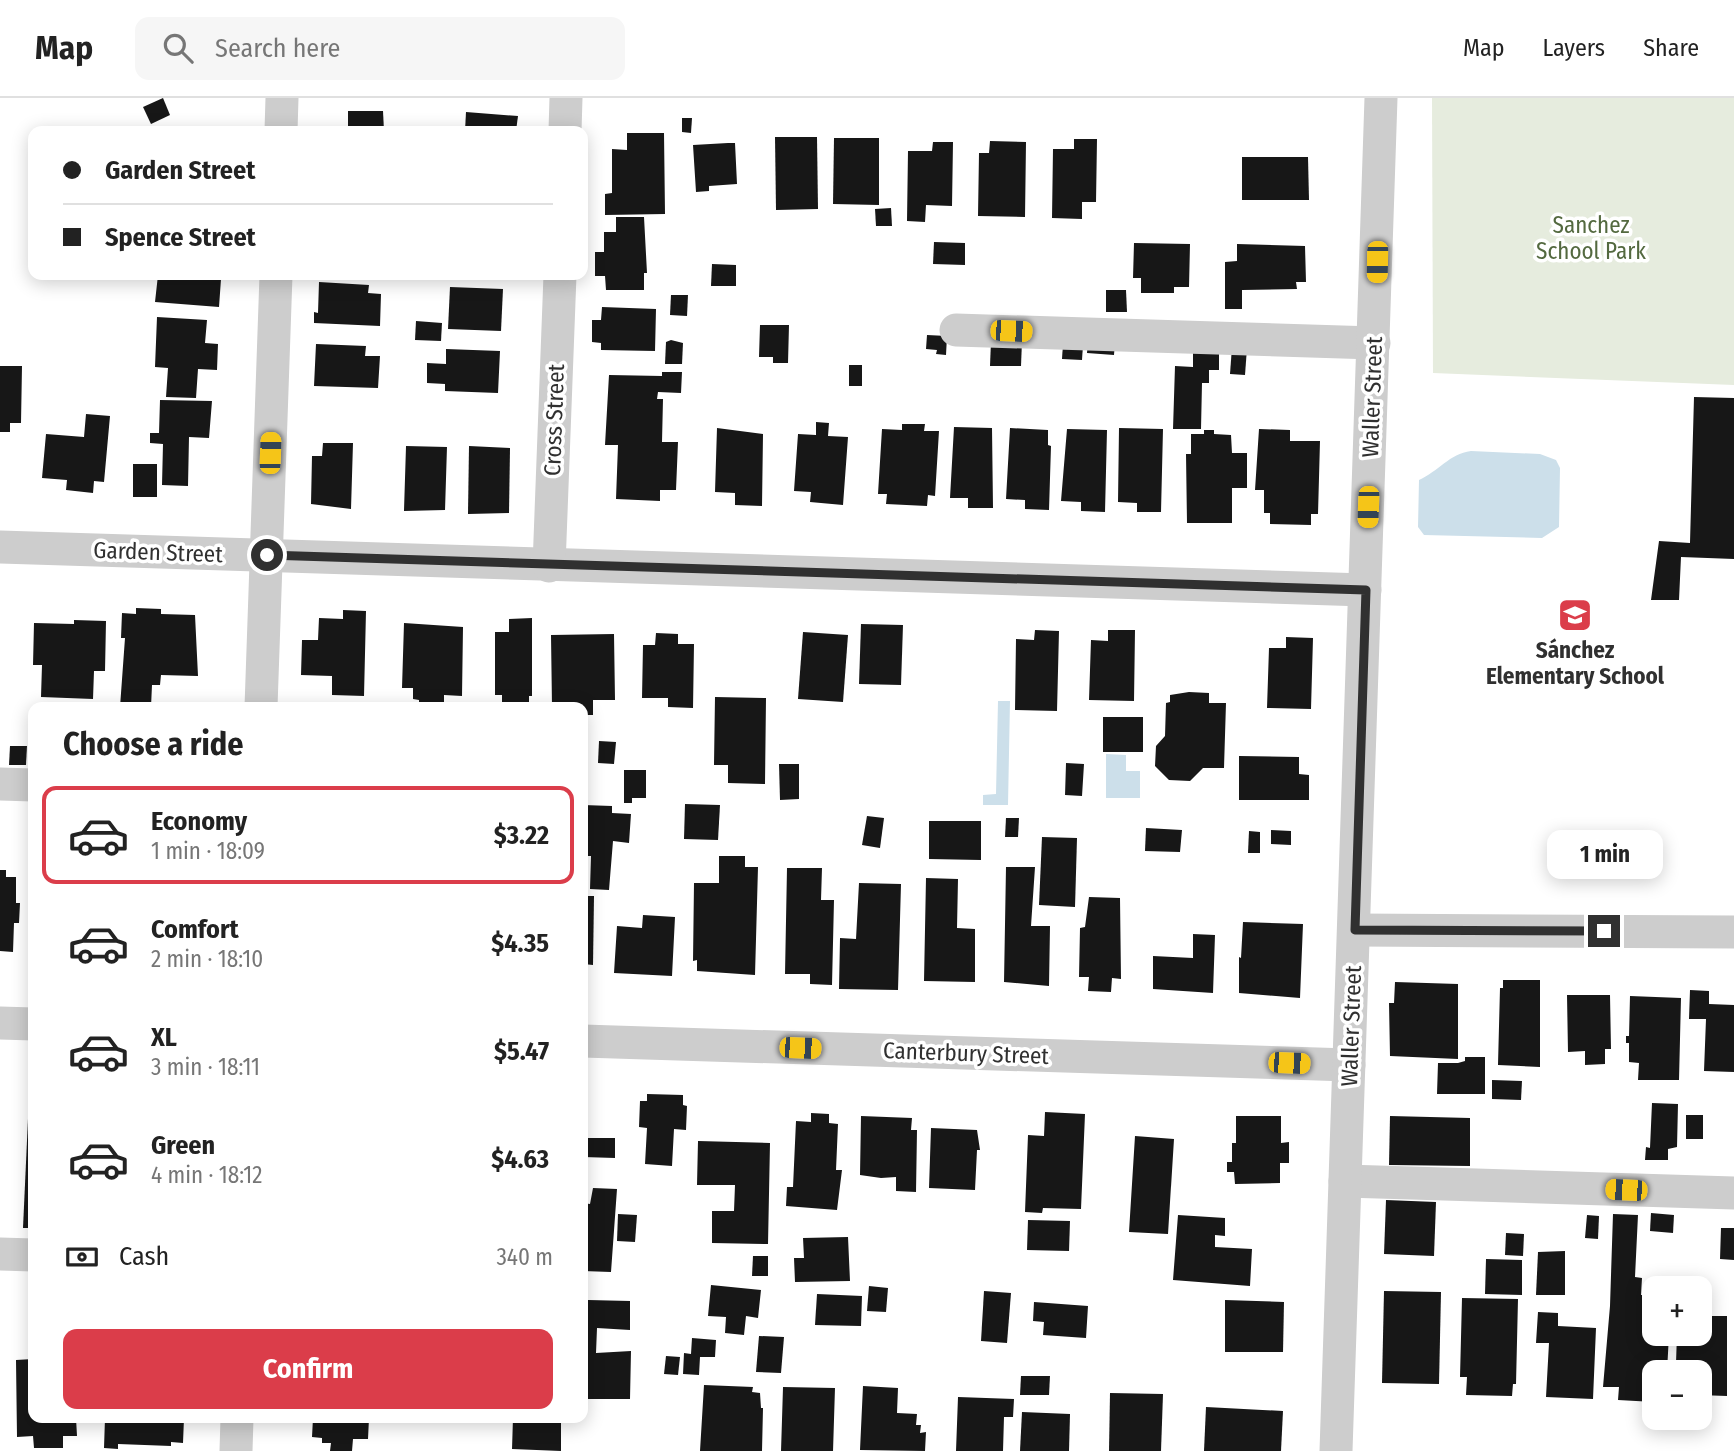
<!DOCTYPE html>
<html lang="en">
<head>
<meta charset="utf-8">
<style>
  body { margin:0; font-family:"Fira Sans Condensed",sans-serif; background:#f6f6f6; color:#222; height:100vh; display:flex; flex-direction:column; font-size:26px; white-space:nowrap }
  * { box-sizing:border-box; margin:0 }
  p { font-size:23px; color:#767676 }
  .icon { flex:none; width:38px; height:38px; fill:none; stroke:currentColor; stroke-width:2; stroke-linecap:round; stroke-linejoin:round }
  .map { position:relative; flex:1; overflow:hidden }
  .drawer { position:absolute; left:28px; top:604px; width:560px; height:721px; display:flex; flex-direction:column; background:#fff; border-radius:14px; box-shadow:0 4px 18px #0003 }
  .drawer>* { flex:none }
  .top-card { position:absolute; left:28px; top:28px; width:560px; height:154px; border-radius:14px; box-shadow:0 4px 18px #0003; display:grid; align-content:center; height:154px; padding:0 35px; background:#fff }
  .controls { position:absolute; left:1642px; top:1178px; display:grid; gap:14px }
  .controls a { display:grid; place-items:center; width:70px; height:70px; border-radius:14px; background:#fff; box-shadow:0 4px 18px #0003; font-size:35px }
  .end { position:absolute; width:32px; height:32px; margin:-16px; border:9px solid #303030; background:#fff; box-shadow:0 0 0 4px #fff }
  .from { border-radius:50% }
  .bubble { position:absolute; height:49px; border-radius:14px; background:#fff; box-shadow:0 4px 18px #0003; font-size:23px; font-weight:700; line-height:49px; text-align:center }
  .car { position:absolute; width:21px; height:42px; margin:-21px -10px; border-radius:9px; box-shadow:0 0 5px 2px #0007; background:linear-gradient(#f5c518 24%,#345 0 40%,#f5c518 0 76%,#345 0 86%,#f5c518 0) }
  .top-card b { display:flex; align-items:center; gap:24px; height:66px; font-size:26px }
  .top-card b+b { border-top:2px solid #e0e0e0 }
  .top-card i { width:18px; height:18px; background:#222 }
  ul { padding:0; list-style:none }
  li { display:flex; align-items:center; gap:21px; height:98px; margin:0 14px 10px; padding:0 21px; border:4px solid transparent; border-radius:14px }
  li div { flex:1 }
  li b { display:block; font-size:26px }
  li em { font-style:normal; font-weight:700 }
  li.selected { border-color:#db3d4a }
  li>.icon { width:63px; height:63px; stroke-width:1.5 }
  h2 { padding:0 35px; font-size:32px; line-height:84px }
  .pay { display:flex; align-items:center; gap:18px; height:77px; padding:0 35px; font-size:26px }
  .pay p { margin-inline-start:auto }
  .action { display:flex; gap:14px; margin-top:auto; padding:14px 35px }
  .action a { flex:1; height:80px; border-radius:14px; background:#db3d4a; color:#fff; font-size:28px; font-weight:700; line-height:80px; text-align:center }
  header { display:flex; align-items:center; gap:42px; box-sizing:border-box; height:98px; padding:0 35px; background:#fff; border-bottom:2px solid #e0e0e0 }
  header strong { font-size:33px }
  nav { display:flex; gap:38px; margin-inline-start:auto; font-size:24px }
  .search { width:490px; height:63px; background:#f6f6f6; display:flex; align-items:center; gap:18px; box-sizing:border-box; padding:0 24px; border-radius:14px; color:#767676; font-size:26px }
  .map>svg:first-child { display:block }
</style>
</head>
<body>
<header>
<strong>Map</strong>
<div class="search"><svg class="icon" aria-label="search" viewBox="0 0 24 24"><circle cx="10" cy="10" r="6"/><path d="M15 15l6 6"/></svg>Search here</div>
<nav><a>Map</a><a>Layers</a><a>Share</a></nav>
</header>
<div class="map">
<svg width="1734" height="1353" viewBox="0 0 1734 1353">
  <rect width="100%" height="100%" fill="#fff"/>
  <polygon fill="#e6ecde" points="1432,0 1734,0 1734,287 1433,275"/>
  <g fill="#ccdfea">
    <path d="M1471,353l69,3 16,6 4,8 -1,59 -17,11 -118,-3 -6,-8 1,-47c20,-9 30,-26 52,-29z"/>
    <polygon points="998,603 1010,603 1008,707 983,707 983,697 996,696"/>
    <polygon points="1106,656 1126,657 1126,673 1140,673 1140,700 1106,700"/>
  </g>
  <g fill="#171717">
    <polygon points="163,0 170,17 151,26 143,9"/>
    <polygon points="348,13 383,13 384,33 348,33"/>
    <polygon points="466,14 518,18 516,33 465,33"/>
    <polygon points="682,20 692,20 691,35 682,34"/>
    <polygon points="627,35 664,35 665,116 605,117 605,96 612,95 612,51 627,52"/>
    <polygon points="775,39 817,39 818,111 776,112"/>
    <polygon points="834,40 879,40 879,107 833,106"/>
    <polygon points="1074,41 1097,41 1096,104 1082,104 1082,121 1052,120 1053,51 1074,51"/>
    <polygon points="990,43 1026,44 1025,119 978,118 979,55 989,55"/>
    <polygon points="933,44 953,44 952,108 926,107 925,124 907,123 908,53 932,53"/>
    <polygon points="728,45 735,45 737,86 709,88 709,93 696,94 693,47"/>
    <polygon points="1242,59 1308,59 1309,102 1242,102"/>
    <polygon points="891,110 892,128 876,128 875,111"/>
    <polygon points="616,119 644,119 647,175 644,175 644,192 606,192 605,178 595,178 595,154 604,154 604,134 616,134"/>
    <polygon points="934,144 965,145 965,167 933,166"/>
    <polygon points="1134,145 1190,146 1189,189 1174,189 1174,195 1141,195 1141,180 1133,180"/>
    <polygon points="1237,146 1305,148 1306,184 1296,184 1297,191 1242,192 1242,211 1225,211 1225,164 1237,163"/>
    <polygon points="712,166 736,167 736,188 711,188"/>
    <polygon points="158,177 207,177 206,180 221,181 219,209 155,204"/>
    <polygon points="319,184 369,187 368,195 381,196 380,228 314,225 314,214 318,215"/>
    <polygon points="450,189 503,191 501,233 448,231"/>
    <polygon points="1106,192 1126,192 1127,214 1106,214"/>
    <polygon points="671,197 688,197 687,218 670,217"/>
    <polygon points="602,209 656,211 655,253 601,252 601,245 592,244 592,222 601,222"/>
    <polygon points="157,219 207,222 205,245 218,246 217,272 198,271 196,300 166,299 168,270 155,269"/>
    <polygon points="416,223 442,225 441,243 415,242"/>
    <polygon points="760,227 789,227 788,265 773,265 773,259 759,259"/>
    <polygon points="927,237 947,238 946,257 936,256 937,252 926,251"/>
    <polygon points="671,242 683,245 682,266 665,266 666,244"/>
    <polygon points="991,243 1022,243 1021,268 990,268"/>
    <polygon points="1088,243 1115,244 1114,257 1087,255"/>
    <polygon points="316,246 366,248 365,258 380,258 378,290 314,288"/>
    <polygon points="1063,246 1083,247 1082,262 1062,261"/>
    <polygon points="1232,249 1247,250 1245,277 1230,276"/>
    <polygon points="446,251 500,253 498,295 445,293 445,286 427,285 427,265 446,266"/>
    <polygon points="1193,253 1219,254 1219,272 1209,272 1209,285 1202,285 1201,331 1173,331 1175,268 1193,269"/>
    <rect x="849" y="267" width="13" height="21"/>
    <polygon points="0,268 22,268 21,325 10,325 10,334 0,334"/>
    <polygon points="662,274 682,274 681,295 658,294 657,301 663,301 662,344 678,344 676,392 660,392 660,403 616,401 618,347 605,347 609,277 662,278"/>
    <polygon points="1694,299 1734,300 1734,461 1681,459 1679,502 1651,502 1659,443 1690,445"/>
    <polygon points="160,302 212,303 209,340 189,339 188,388 162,387 163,346 150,345 150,335 159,335"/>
    <polygon points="86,316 110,318 104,384 94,383 93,395 66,392 67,382 42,380 46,336 84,339"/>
    <polygon points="816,324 829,325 828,338 848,339 843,407 810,404 811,394 794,393 798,336 816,337"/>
    <polygon points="902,326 925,326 924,333 939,333 935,398 928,397 927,408 886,406 887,396 878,396 882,331 902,332"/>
    <polygon points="954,329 992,330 993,410 968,410 968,400 950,400"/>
    <polygon points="717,330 763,336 762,408 735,407 735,395 715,394"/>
    <polygon points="1010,330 1048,332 1048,347 1051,348 1049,412 1025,411 1025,402 1006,401"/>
    <polygon points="1119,330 1163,331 1161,414 1137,414 1137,405 1118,404"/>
    <polygon points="1067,331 1107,332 1105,414 1081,413 1081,404 1061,403"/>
    <polygon points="1259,331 1290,332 1290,343 1320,343 1318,416 1311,416 1311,427 1270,426 1270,415 1264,415 1264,392 1255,392"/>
    <polygon points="1204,332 1214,332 1214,336 1231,337 1232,355 1247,355 1247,390 1232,390 1232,425 1187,425 1186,356 1191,356 1191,336 1204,336"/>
    <polygon points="323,345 353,345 351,411 311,406 312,358 322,358"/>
    <polygon points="406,348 447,349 445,412 404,413"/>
    <polygon points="469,348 510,350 509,415 468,416"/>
    <rect x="133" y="366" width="24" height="33"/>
    <polygon points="136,510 161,511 161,516 195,517 198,578 161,577 160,587 152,587 151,609 120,609 125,540 121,540 122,515 136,516"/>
    <polygon points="343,512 366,513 364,598 332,597 332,578 301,577 302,542 318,542 319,520 343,521"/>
    <polygon points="532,520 532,598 529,598 529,609 502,609 502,597 495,597 495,534 509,534 509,521"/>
    <polygon points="74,522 106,523 105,573 94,573 93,601 41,599 42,567 33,567 34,525 74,526"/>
    <polygon points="404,525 463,529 462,598 444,597 444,608 419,609 419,602 413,601 413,590 402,590"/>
    <polygon points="861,526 903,527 901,587 859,586"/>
    <polygon points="1035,532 1059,533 1057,613 1015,612 1016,541 1034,542"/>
    <polygon points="1108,532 1135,532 1134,603 1089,602 1091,542 1108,543"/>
    <polygon points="803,534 848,537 843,604 798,601"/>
    <polygon points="656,535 678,536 678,546 694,546 693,610 668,609 668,600 642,600 643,547 655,547"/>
    <polygon points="614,536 615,602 593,602 593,617 583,617 583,609 552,609 551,537"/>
    <polygon points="1286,539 1313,540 1311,611 1267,610 1269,550 1286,550"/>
    <polygon points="1189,594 1209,595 1209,605 1226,605 1224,670 1203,670 1190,683 1169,682 1155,668 1156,648 1165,638 1166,605 1170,604 1170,597"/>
    <polygon points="715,599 766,600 765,686 728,685 728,667 714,667"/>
    <rect x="1103" y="619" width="40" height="35"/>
    <polygon points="599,643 616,644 614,666 598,665"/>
    <polygon points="10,648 27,648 26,667 9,667"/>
    <polygon points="1239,658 1299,659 1299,676 1309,677 1309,702 1239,702"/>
    <polygon points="1066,665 1084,666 1082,698 1065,697"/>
    <polygon points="779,666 799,666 799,701 780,702"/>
    <polygon points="624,672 646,672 646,700 632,700 632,705 624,705"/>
    <polygon points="685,706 720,707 718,742 684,741"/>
    <polygon points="583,707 612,708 612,715 631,716 629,745 613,743 609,792 590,791 591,758 583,758"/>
    <polygon points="867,718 884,720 880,750 862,747"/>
    <polygon points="1006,720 1019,720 1018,739 1005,739"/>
    <polygon points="929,723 981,723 981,762 929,761"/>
    <polygon points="1146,730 1182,732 1180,754 1145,753"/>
    <polygon points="1271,732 1291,733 1291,747 1271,746"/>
    <polygon points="1249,733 1260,734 1260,755 1248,755"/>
    <polygon points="1042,739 1077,740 1075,809 1039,807"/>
    <polygon points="719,758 745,758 745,769 758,769 755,877 697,873 697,862 693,863 694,785 719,785"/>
    <polygon points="1006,769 1035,769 1031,828 1050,828 1049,888 1004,884"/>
    <polygon points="787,770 822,770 821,802 834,802 832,887 810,886 810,876 785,876"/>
    <polygon points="0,772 6,772 6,779 16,779 16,805 20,805 19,825 14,825 13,854 0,853"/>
    <polygon points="926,780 958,781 957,830 975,831 975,884 924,883"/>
    <polygon points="859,785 901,786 898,892 839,891 840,840 856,841"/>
    <polygon points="583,798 594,798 593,867 583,866"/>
    <polygon points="1089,799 1120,800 1121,881 1112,880 1111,894 1088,893 1089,879 1079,879 1080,830 1085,829"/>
    <polygon points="643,817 675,819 672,878 614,875 617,828 642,830"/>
    <polygon points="1243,824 1303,826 1300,900 1239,895 1239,859 1241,860"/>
    <polygon points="1193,836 1215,837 1213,895 1153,891 1153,858 1193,860"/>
    <polygon points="1503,882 1540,882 1540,969 1498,967 1500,890 1503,890"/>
    <polygon points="1395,884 1458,886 1458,961 1390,958 1389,905 1394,905"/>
    <polygon points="1690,892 1709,893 1709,906 1734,907 1734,974 1704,973 1706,921 1689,921"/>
    <polygon points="1567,897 1610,897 1611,951 1605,951 1605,966 1585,967 1585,953 1568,954"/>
    <polygon points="1630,898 1681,900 1679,982 1638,982 1639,965 1629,964 1629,945 1626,945 1626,938 1629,938"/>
    <polygon points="1465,959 1485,959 1485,996 1437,996 1438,965 1458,965 1465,963"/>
    <polygon points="1492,982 1522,983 1521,1002 1492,1001"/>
    <polygon points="647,996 683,997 683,1007 687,1008 686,1032 674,1031 672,1068 645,1066 647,1030 639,1029 640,1003 647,1003"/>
    <polygon points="29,999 33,999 33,1130 23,1130"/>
    <polygon points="1652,1005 1678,1006 1677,1049 1668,1051 1668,1062 1645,1062 1646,1049 1650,1050"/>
    <polygon points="1045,1014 1085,1016 1081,1111 1043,1110 1042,1115 1025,1114 1028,1037 1044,1038"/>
    <polygon points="811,1015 829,1016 829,1025 838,1026 836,1072 842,1072 837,1112 786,1108 787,1089 793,1089 796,1023 811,1024"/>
    <rect x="1686" y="1017" width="17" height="24"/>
    <polygon points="861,1018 912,1020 911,1032 917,1032 916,1094 896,1093 896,1079 881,1080 860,1077"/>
    <polygon points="1236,1018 1281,1018 1281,1045 1289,1044 1289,1065 1280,1065 1280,1085 1235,1086 1234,1074 1227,1074 1227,1064 1232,1064 1232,1045 1236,1045"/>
    <polygon points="1390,1018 1470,1020 1470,1068 1389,1067"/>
    <polygon points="931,1030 977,1032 980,1052 977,1052 975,1092 929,1090"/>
    <polygon points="1135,1038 1174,1041 1168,1136 1129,1134"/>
    <polygon points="583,1040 615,1040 615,1060 583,1059"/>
    <polygon points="698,1043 770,1045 768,1146 712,1145 712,1113 734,1113 735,1087 697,1087"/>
    <polygon points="593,1090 617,1091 611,1174 583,1173 583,1105 590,1106"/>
    <polygon points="1386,1102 1436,1104 1434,1158 1384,1156"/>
    <polygon points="1651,1115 1674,1117 1673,1135 1650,1133"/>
    <polygon points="618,1116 637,1117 635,1144 617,1143"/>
    <polygon points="1613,1116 1638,1117 1635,1179 1642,1180 1641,1197 1654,1197 1654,1236 1669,1236 1667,1274 1654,1274 1654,1304 1618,1302 1619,1289 1603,1289 1610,1208"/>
    <polygon points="1178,1117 1225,1120 1225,1138 1215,1137 1215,1149 1252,1151 1250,1188 1173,1182"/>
    <polygon points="1587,1117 1599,1118 1598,1141 1585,1140"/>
    <polygon points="1028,1122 1070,1123 1069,1153 1027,1152"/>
    <polygon points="1721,1130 1734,1130 1734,1162 1720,1161"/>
    <polygon points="1506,1135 1524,1136 1523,1158 1505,1157"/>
    <polygon points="848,1139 850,1183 795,1184 794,1160 804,1160 803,1140"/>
    <polygon points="1565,1153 1565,1197 1536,1197 1538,1154"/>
    <polygon points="753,1158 768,1158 768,1178 752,1178"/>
    <polygon points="1486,1161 1522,1162 1522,1197 1485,1196"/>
    <polygon points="711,1187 761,1192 758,1220 746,1218 744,1237 725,1235 726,1219 708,1218"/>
    <polygon points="869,1188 888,1190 886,1214 867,1213"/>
    <polygon points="984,1193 1011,1195 1007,1245 981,1243"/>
    <polygon points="1384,1193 1441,1194 1439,1286 1382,1285"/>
    <polygon points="817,1196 862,1198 861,1228 815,1227"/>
    <polygon points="1462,1200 1518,1201 1516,1286 1513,1286 1512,1298 1466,1297 1467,1279 1460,1279"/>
    <polygon points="588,1202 630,1203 630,1232 597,1230 596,1255 631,1253 630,1301 586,1301"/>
    <polygon points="1225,1202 1284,1204 1283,1254 1225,1254"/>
    <polygon points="1034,1204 1088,1208 1086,1240 1043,1237 1044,1224 1033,1223"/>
    <polygon points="1699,1208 1709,1209 1709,1218 1727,1218 1727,1298 1699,1297 1699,1274 1680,1274 1680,1265 1676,1265 1677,1236 1699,1236"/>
    <polygon points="1538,1214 1558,1215 1558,1228 1596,1230 1593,1301 1546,1299 1549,1245 1536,1245"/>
    <polygon points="759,1238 784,1239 781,1275 756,1274"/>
    <polygon points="692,1240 716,1242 715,1259 700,1259 699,1277 683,1276 684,1255 691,1256"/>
    <polygon points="666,1258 680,1259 678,1277 664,1276"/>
    <polygon points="33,1261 33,1320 76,1320 77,1338 63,1338 63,1350 34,1350 33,1338 17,1339 16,1262"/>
    <polygon points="1021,1278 1050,1278 1049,1297 1020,1297"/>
    <polygon points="704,1287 753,1289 752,1294 760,1295 761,1310 763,1310 762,1353 700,1353"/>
    <polygon points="863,1288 898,1290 897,1315 917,1316 916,1327 921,1327 920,1335 926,1334 925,1353 860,1352"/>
    <polygon points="783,1289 835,1290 833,1353 781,1353"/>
    <polygon points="1110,1295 1163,1296 1161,1353 1109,1353"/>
    <polygon points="958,1299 1014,1301 1013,1319 1004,1319 1003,1353 956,1353"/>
    <polygon points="1206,1309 1283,1313 1281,1353 1204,1353"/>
    <polygon points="1022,1314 1070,1316 1069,1353 1020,1353"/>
    <polygon points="105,1320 184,1320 183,1345 171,1344 171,1348 118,1346 118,1351 104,1350"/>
    <polygon points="313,1320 369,1320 368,1341 353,1341 352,1353 330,1353 331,1345 322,1345 322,1340 312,1339"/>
    <polygon points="513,1320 561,1320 561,1353 512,1351"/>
  </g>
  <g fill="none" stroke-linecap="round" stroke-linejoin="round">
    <g stroke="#cdcdcd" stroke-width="33">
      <polyline points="281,33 282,0"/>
      <polyline points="565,33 566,0"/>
      <polyline points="956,232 1374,245"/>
      <polyline points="0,449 1365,492"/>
      <polyline points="549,468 560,177"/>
      <polyline points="261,609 276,177"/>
      <polyline points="0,686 33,687"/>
      <polyline points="1355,832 1734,834"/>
      <polyline points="0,925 33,926"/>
      <polyline points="583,943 1349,967"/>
      <polyline points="1345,1083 1734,1095"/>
      <polyline points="0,1156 33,1157"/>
      <polyline points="236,1353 237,1320"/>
      <polyline points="1336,1353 1381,0"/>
    </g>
  </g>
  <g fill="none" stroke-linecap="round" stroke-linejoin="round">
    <polyline stroke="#303030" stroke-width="9" points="267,457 1366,492 1355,832 1604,833"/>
  </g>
  <defs>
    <g id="school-square" transform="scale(1.75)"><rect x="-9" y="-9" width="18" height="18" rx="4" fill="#db3d4a" stroke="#fff"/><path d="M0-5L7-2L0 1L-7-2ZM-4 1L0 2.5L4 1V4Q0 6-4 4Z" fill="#fff"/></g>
  </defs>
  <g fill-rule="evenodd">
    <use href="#school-square" x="1575" y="517"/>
  </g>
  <g text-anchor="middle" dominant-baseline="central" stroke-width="7" stroke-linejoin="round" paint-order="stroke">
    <g font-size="23" fill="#53693f" stroke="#fff">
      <text x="1591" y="127">Sanchez<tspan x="1591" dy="26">School Park</tspan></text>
    </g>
    <g font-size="23" fill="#303030" stroke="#fff">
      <text transform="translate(1372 299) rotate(-88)">Waller Street</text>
      <text transform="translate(554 322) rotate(-88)">Cross Street</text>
      <text transform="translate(158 454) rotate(2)">Garden Street</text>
      <text transform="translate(1351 928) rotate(-88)">Waller Street</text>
      <text transform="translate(966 955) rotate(2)">Canterbury Street</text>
    </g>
    <g font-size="23" font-weight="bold" fill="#303030" stroke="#fff">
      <text x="1575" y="552">Sánchez<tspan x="1575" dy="26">Elementary School</tspan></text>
    </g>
  </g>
</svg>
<div class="controls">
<a>+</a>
<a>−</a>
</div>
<i class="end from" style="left:267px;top:457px"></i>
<i class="end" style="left:1604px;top:833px"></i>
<div class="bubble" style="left:1547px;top:732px;width:116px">1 min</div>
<i class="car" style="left:1377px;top:164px;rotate:181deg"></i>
<i class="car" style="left:1011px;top:233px;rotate:92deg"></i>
<i class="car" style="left:270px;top:355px;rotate:2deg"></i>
<i class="car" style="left:1368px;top:409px;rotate:182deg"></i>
<i class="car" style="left:800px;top:950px;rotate:92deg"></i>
<i class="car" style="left:1289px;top:965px;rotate:92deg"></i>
<i class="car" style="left:1626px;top:1092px;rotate:272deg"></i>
<div class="top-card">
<b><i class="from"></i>Garden Street</b>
<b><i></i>Spence Street</b>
</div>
<section class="drawer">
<h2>Choose a ride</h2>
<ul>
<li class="selected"><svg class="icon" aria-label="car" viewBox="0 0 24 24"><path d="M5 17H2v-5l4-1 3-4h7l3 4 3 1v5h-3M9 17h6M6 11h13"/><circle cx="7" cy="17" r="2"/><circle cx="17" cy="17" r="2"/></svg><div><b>Economy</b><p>1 min · 18:09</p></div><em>$3.22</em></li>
<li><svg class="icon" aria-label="car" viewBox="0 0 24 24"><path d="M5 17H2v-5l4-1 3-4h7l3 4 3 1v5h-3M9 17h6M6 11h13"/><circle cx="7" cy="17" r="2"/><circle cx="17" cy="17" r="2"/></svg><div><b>Comfort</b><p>2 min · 18:10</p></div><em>$4.35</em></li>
<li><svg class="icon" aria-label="car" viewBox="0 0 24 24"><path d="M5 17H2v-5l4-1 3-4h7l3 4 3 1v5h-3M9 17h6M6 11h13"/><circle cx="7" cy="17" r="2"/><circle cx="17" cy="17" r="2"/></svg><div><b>XL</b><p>3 min · 18:11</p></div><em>$5.47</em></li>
<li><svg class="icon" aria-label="car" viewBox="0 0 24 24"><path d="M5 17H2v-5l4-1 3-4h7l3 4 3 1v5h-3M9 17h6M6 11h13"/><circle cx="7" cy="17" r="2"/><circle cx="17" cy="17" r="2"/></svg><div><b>Green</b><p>4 min · 18:12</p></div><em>$4.63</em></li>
</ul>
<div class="pay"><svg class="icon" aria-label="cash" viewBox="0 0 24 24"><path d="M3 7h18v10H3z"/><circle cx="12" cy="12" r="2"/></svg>Cash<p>340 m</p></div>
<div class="action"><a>Confirm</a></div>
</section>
</div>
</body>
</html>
